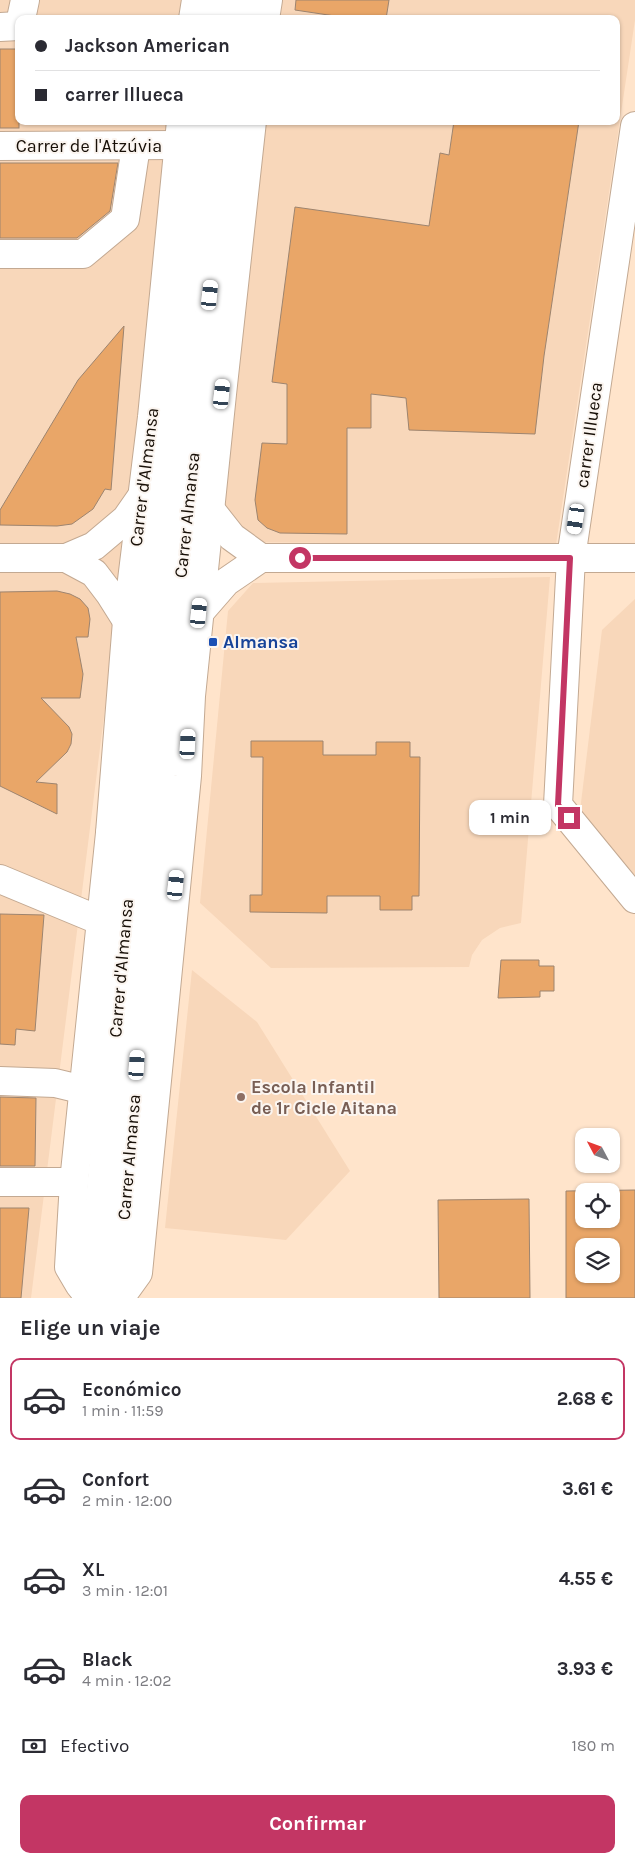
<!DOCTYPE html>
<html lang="es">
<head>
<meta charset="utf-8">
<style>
  body { margin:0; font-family:Karla,sans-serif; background:#f7f7f7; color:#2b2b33; height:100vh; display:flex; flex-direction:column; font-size:19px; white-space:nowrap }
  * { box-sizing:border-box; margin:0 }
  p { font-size:16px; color:#7c7c81 }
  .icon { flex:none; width:28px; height:28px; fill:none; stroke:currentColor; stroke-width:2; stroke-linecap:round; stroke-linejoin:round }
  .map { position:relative; height:1298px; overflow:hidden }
  .side { display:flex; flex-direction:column; background:#fff; flex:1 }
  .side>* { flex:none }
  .guide { position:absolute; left:15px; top:15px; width:605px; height:110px; border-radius:10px; box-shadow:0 1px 4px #0004; display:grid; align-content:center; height:110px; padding:0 20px; background:#fff }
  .needle { width:32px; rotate:311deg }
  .controls { position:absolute; left:575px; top:1128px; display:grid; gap:10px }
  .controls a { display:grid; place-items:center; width:45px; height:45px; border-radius:10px; background:#fff; box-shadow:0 1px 4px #0004; font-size:25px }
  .end { position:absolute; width:22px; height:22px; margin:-11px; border:6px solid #c33664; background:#fff; box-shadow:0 0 0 2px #fff }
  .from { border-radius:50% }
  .bubble { position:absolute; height:35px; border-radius:10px; background:#fff; box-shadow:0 1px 4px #0004; font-size:16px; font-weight:700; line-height:35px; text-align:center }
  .car { position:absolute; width:15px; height:30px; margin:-15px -8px; border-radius:6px; box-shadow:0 0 4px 1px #0007; background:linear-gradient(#fff 24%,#345 0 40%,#fff 0 76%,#345 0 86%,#fff 0) }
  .guide b { display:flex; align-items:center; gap:18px; height:48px; font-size:19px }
  .guide b+b { border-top:1px solid #e1e1e2 }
  .guide i { width:12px; height:12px; background:#2b2b33 }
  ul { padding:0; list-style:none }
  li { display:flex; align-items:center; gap:15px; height:82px; margin:0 10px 8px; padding:0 10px; border:2px solid transparent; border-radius:10px }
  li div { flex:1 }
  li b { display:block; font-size:19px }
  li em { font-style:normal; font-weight:700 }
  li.selected { border-color:#c33664 }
  li>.icon { width:45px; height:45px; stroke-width:1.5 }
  h2 { padding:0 20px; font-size:22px; line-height:60px }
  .pay { display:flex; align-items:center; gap:12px; height:55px; padding:0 20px; font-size:19px }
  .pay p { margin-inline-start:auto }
  .cta { display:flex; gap:10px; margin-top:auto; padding:10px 20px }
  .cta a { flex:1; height:58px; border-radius:10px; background:#c33664; color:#fff; font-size:20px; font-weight:700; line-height:58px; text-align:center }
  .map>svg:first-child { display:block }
</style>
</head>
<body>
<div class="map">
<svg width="635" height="1298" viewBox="0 0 635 1298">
  <rect width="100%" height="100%" fill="#ffe4cb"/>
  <g fill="#f8d7ba" fill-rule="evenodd">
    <path d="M0,0h635v20l-79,525 -430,-4 -95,757h-31zM19,19h597v102h-597z"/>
    <polygon points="550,577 521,923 500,928 482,940 472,955 469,967 271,968 200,903 228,611 253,583"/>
    <polygon points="635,599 635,875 580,811 602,630"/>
    <polygon points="192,970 257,1022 350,1171 286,1240 165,1228"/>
  </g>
  <g fill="#e9a668" stroke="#9d846f" fill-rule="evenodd">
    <polygon points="296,0 389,0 386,19 355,19 295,10"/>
    <rect x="0" y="49" width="19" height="79"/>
    <polygon points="454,121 579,121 544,356 535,434 409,430 406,398 371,394 371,428 347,428 347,534 280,533 267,528 258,520 255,500 262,443 287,444 287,384 272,382 295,207 429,226 440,153 449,155"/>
    <polygon points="0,163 118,163 110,211 77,238 0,238"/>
    <polygon points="124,326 111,490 105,489 93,509 72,524 57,526 0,525 0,510 78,380"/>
    <polygon points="57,591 70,594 80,599 88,608 90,619 88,637 76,637 83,674 80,698 41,698 69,727 72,734 71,744 67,752 36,782 57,784 57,814 0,786 0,592"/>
    <polygon points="251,741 323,741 323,755 376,755 376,742 410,742 410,757 420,757 419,896 412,896 412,910 380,910 380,896 327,896 327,913 250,912 250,895 262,895 263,757 251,757"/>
    <polygon points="0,914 44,915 35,1031 16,1029 15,1045 0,1044"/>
    <polygon points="501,960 539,960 539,966 554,966 554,991 540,991 540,997 498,998"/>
    <polygon points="0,1097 36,1098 35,1166 0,1166"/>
    <path d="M635,1190v108h-69v-107zM584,1191h27v28h-27zM584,1246h27v28h-27z"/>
    <polygon points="529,1199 530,1298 439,1298 438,1200"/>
    <polygon points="0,1208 29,1208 21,1298 0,1298"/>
  </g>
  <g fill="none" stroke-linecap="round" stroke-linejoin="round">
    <g stroke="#c3a992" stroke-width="30">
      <g id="minor">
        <polyline points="21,19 25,0"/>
        <polyline points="193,19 196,0"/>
        <polyline points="265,19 268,0"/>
        <polyline points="0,27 19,26"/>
        <polyline points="635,126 571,558 558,805 635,899"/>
        <polyline points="0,146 178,145"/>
        <polyline points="0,254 83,254 125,219 136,146"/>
        <polyline points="0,558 66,558"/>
        <polyline points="261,558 635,558"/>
        <polyline points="199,613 226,582 261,558 232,537 210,509"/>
        <polyline points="127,621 110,594 94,573 66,558 94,546 126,519 142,496"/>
        <polyline points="110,833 127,621 152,417 181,121"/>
        <polyline points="0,879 101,921"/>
        <polyline points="0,1081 55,1083 84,1090"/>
        <polyline points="0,1182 74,1182"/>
        <polyline points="90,1298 79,1284 69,1267 74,1182 110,833 120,816"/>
        <polyline points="120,1298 138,1273 187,776 191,696 222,394 252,121"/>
      </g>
    </g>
    <g stroke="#c3a992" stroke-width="30">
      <g id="major">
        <polyline points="216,19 219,0"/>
        <polyline points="242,19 245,0"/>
        <polyline points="91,1298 181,320 203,121"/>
        <polyline points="116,1298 127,1183 155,829 229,121"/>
      </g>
    </g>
    <use href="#minor" stroke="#fff" stroke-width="28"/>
    <use href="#major" stroke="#fff" stroke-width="28"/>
  </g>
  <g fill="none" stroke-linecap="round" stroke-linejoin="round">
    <polyline stroke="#c33664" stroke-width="6" points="300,558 570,558 558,805 569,818"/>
  </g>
  <rect fill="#1a4fb4" stroke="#fbf5f0" stroke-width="2" x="208" y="637" width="10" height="10" rx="2.5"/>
  <circle fill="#8d6e63" stroke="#fbf5f0" stroke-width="2" cx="241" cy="1097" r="5"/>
  <g text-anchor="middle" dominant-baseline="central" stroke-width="4" stroke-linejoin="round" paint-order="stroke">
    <g font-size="18" fill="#170f07" stroke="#fbf5f0">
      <text x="89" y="146">Carrer de l'Atzúvia</text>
      <text transform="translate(589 435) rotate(-82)">carrer Illueca</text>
      <text transform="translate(144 477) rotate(-83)">Carrer d'Almansa</text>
      <text transform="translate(187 515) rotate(-84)">Carrer Almansa</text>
      <text transform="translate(121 968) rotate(-85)">Carrer d'Almansa</text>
      <text transform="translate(129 1157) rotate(-85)">Carrer Almansa</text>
    </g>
    <g font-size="18" font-weight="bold" fill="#164399" stroke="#fbf5f0" text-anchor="start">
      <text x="223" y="642">Almansa</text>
    </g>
    <g font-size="18" font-weight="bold" fill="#785e54" stroke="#fbf5f0" text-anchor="start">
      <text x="251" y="1087">Escola Infantil<tspan x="251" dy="21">de 1r Cicle Aitana</tspan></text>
    </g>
  </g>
</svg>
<div class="controls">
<a><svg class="needle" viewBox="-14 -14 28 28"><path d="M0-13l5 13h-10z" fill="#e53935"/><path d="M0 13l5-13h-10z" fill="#7c7c81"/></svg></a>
<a><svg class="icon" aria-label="locate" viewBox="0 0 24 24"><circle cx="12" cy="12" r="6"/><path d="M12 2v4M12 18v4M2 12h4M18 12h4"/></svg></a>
<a><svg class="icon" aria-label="layers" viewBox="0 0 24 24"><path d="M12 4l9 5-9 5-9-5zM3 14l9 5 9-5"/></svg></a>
</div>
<i class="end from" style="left:300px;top:558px"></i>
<i class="end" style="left:569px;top:818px"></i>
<div class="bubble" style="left:469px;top:800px;width:82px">1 min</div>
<i class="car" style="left:210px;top:295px;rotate:6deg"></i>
<i class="car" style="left:222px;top:394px;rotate:6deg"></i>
<i class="car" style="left:576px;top:519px;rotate:188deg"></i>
<i class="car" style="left:199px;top:613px;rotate:6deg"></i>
<i class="car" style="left:188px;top:744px;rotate:3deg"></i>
<i class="car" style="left:176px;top:885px;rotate:6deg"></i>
<i class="car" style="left:137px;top:1065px;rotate:4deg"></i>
<div class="guide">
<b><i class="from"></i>Jackson American</b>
<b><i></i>carrer Illueca</b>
</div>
</div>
<section class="side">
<h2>Elige un viaje</h2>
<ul>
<li class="selected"><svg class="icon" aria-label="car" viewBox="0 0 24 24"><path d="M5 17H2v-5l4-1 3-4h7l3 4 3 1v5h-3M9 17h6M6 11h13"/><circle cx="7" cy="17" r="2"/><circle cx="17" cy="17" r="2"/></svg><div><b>Económico</b><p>1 min · 11:59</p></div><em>2.68 €</em></li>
<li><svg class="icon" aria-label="car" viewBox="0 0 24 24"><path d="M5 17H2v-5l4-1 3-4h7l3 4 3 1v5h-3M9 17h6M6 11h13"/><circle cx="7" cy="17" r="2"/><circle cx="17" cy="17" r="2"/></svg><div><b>Confort</b><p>2 min · 12:00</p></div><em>3.61 €</em></li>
<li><svg class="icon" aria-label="car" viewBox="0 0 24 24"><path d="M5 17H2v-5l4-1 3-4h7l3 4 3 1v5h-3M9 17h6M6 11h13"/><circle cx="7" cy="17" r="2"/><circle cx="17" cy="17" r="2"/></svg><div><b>XL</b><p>3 min · 12:01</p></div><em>4.55 €</em></li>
<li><svg class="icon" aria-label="car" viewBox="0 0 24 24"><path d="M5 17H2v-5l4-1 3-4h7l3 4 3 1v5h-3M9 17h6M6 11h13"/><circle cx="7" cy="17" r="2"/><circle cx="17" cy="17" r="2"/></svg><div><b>Black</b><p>4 min · 12:02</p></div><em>3.93 €</em></li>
</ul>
<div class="pay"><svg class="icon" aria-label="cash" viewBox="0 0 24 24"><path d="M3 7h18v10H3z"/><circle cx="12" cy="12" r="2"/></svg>Efectivo<p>180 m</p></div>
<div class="cta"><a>Confirmar</a></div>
</section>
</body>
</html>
